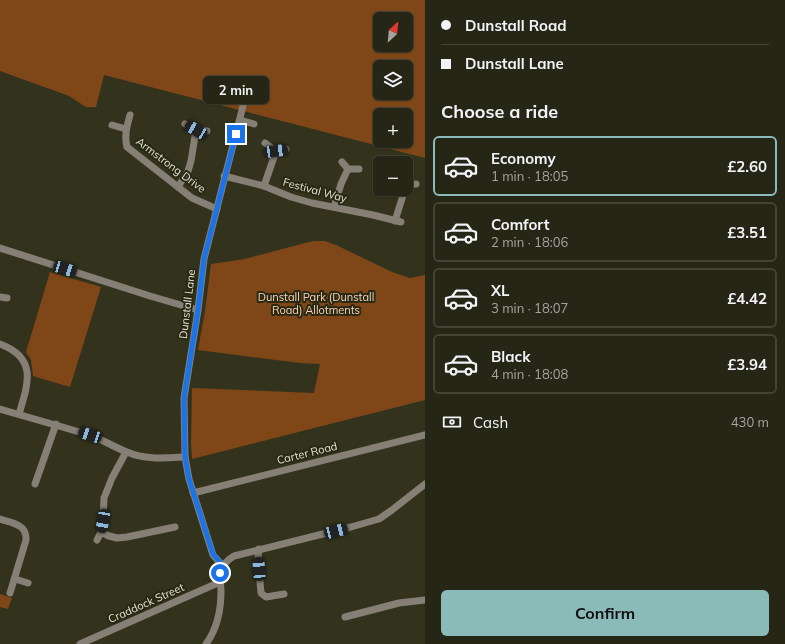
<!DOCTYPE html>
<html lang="en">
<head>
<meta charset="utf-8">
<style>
  body { margin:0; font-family:Mulish,sans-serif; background:#2e2e1f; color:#f1f3f6; height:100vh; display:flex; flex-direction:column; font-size:15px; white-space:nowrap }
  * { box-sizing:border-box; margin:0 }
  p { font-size:13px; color:#a4a5a1 }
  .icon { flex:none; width:22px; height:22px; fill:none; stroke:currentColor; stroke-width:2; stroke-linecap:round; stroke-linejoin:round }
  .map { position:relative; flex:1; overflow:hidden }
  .sheet { display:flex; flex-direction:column; background:#262616; width:360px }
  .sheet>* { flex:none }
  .guide { display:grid; align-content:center; height:88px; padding:0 16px; background:#262616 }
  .needle { width:26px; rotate:26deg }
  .buttons { position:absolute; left:373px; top:12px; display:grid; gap:8px }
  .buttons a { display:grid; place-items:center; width:40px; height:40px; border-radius:6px; background:#262616; box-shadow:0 1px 3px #0004,0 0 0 1px #424335; font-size:20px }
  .end { position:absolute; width:18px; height:18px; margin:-9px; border:5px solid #1a73e8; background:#fff; box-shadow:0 0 0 2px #fff }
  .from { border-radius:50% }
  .bubble { position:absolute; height:28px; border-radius:6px; background:#262616; box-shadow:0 1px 3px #0004,0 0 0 1px #424335; font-size:13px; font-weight:700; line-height:28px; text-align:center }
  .car { position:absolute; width:12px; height:24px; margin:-12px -6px; border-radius:5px; box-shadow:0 0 3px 1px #0007; background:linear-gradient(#222 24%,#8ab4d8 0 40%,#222 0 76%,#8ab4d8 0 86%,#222 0) }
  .guide b { display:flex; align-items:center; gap:14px; height:38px; font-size:15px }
  .guide b+b { border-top:1px solid #424335 }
  .guide i { width:10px; height:10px; background:#f1f3f6 }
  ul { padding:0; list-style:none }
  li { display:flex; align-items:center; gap:12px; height:60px; margin:0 8px 6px; padding:0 8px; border:2px solid #424335; border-radius:6px }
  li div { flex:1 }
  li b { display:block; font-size:15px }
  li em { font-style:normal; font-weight:700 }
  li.on { border-color:#8bbbb9 }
  li>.icon { width:36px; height:36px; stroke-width:1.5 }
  h2 { padding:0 16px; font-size:18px; line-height:48px }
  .pay { display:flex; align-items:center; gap:10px; height:44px; padding:0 16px; font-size:15px }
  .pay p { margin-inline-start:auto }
  .primary-button { display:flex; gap:8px; margin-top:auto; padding:8px 16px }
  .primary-button a { flex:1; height:46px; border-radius:6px; background:#8bbbb9; color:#111; font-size:16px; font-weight:700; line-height:46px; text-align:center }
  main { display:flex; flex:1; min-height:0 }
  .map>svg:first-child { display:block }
</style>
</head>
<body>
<main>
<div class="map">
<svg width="425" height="644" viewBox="0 0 425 644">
  <rect width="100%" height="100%" fill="#33331d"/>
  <g fill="#7f4717" fill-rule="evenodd">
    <path d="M0,0h425v158l-321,-83 -8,32h-10l-17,-11 -69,-25zM380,19h26v26h-26zM380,67h26v26h-26zM380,115h26v26h-26z"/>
    <polygon points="314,241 325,241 336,245 392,272 410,278 425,275 425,400 192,459 191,443 192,388 314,393 320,364 300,363 198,350 205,311 211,264 245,259 305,243"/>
    <polygon points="50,272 101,287 70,387 33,376 31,360 26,352"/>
    <polygon points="0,594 12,598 8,609 0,607"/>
  </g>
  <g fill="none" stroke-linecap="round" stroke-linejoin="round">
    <g stroke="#857f75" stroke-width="7">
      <path d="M130,115c-3,11 -6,21 -3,32l65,51 25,11"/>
      <polyline points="240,120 254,124"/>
      <polyline points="185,124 196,130 207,131"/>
      <polyline points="112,125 126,129"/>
      <polyline points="265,143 276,151 286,149"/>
      <polyline points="342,162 348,169 359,169"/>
      <polyline points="224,176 264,186 291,197 312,203 373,215 401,222"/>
      <polyline points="406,185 416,184"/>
      <polyline points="264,186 276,151"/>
      <polyline points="178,187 188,171 191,161 196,130"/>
      <polyline points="334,207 341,184 348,169"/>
      <polyline points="395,221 405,189"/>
      <polyline points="0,248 150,296 198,310"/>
      <polyline points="0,297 7,298"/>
      <path d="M0,344c38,14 28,40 19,70"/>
      <path d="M0,409l90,26c13,5 24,12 37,17 18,8 38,6 58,5"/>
      <polyline points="35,484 56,424"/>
      <polyline points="193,493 425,435"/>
      <path d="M0,519c12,4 27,5 26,21l-16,53"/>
      <polyline points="101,532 109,536 117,538 127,537 175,527"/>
      <polyline points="97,540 101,532 103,521 104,498 112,478 126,452"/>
      <polyline points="259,549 258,557 261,593 266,597 284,594"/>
      <polyline points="223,566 213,555 189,479 185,457 184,398 198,310 204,259 244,102"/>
      <polyline points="15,579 28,583"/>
      <polyline points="345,617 399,603 425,600"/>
      <polyline points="80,644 220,582"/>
      <path d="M206,644c11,-15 15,-35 15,-53 0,-6 -2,-13 0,-18 1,-8 6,-13 13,-17l117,-29 28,-8 13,-9 33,-26"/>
    </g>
  </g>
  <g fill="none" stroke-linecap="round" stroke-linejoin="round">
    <polyline stroke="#1a73e8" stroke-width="5" points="220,573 223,566 213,554 189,479 185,457 184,398 198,310 204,259 236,134"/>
  </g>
  <g text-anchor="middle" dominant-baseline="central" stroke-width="4" stroke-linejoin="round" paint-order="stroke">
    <g font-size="11" fill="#e4e4d7" stroke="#292913">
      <text transform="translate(171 165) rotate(37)">Armstrong Drive</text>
      <text transform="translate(315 190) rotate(15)">Festival Way</text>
      <text transform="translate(187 304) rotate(-83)">Dunstall Lane</text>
      <text transform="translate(307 453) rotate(-14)">Carter Road</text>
      <text transform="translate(146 603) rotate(-24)">Craddock Street</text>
    </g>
    <g font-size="11" fill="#fcd4b9" stroke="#292913">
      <text x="316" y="297">Dunstall Park (Dunstall<tspan x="316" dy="13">Road) Allotments</tspan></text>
    </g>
  </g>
</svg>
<div class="buttons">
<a><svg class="needle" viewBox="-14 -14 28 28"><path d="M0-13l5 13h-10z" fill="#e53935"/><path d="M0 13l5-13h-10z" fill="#a4a5a1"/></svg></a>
<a><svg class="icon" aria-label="layers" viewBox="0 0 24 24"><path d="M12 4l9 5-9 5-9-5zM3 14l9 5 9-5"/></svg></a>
<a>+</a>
<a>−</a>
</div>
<i class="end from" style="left:220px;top:573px"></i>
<i class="end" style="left:236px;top:134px"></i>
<div class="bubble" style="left:203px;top:76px;width:66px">2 min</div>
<i class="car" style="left:196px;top:130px;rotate:300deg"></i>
<i class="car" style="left:276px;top:151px;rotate:83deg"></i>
<i class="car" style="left:65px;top:269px;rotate:107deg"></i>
<i class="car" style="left:90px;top:435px;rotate:288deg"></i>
<i class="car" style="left:103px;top:521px;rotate:190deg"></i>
<i class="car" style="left:336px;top:531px;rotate:76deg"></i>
<i class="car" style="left:259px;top:569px;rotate:356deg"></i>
</div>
<section class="sheet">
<div class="guide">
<b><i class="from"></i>Dunstall Road</b>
<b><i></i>Dunstall Lane</b>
</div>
<h2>Choose a ride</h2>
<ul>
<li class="on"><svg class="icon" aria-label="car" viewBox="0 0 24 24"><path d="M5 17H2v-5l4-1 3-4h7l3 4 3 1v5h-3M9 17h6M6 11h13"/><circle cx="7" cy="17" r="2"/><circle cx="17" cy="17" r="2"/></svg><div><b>Economy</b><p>1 min · 18:05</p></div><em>£2.60</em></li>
<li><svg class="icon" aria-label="car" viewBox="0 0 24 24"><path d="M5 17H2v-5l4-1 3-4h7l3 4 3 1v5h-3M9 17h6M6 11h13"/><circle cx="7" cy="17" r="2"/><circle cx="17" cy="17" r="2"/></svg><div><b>Comfort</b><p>2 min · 18:06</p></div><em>£3.51</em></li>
<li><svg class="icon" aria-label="car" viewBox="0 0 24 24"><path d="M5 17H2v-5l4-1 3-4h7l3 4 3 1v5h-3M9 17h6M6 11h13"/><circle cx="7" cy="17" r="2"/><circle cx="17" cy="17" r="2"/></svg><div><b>XL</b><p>3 min · 18:07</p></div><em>£4.42</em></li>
<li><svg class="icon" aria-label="car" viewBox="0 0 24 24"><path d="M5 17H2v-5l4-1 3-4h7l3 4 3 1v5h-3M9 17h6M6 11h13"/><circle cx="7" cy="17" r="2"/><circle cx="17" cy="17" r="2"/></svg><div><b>Black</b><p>4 min · 18:08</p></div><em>£3.94</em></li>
</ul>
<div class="pay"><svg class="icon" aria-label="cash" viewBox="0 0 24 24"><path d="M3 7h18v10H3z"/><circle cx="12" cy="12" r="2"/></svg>Cash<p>430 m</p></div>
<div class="primary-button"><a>Confirm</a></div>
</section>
</main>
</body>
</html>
